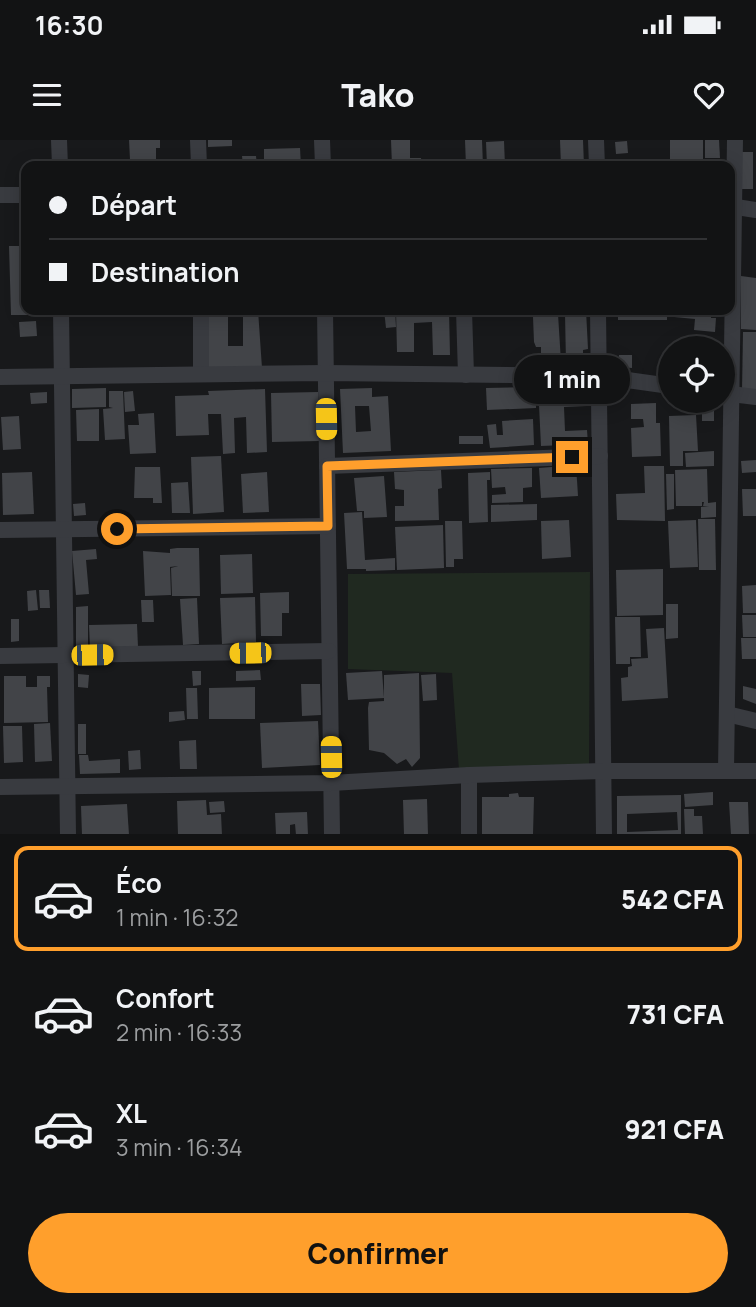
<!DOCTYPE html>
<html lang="fr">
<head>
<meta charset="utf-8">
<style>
  body { margin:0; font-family:Manrope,sans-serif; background:#1f2022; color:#f1f3f6; height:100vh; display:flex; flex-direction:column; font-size:26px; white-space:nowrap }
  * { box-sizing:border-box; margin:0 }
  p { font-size:23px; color:#9c9ea0 }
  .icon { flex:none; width:38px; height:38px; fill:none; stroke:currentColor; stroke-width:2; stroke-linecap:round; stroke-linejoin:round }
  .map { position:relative; height:694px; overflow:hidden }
  .details { display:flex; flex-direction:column; background:#121314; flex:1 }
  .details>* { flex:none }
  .guide { position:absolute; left:21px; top:21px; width:714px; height:154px; border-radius:14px; box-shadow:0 4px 18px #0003,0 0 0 2px #313234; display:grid; align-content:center; height:154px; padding:0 28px; background:#121314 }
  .buttons { position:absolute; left:658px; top:196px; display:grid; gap:14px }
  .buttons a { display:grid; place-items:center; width:77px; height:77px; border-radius:50%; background:#121314; box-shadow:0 4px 18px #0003,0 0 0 2px #313234; font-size:35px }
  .end { position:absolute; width:32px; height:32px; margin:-16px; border:9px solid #ff9f2c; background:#111; box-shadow:0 0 0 4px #111 }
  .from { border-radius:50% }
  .bubble { position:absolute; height:49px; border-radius:24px; background:#121314; box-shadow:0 4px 18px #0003,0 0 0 2px #313234; font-size:23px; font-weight:800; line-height:49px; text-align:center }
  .car { position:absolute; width:21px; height:42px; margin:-21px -10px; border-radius:9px; box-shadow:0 0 5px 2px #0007; background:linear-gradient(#f5c518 24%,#345 0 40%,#f5c518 0 76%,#345 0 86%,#f5c518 0) }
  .guide b { display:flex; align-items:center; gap:24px; height:66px; font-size:26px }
  .guide b+b { border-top:2px solid #313234 }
  .guide i { width:18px; height:18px; background:#f1f3f6 }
  ul { padding:12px 0 0; list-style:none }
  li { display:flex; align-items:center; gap:21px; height:105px; margin:0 14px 10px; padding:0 14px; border:4px solid transparent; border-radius:14px }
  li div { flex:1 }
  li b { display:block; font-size:26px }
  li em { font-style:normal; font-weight:800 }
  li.current { border-color:#ff9f2c }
  li>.icon { width:63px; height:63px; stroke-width:1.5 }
  .cta { display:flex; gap:14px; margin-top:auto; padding:14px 28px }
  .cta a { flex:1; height:80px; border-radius:42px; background:#ff9f2c; color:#111; font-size:28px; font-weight:800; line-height:80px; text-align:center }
  .status { display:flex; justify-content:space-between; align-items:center; height:49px; padding:0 35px; background:#121314; direction:ltr }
  .status svg { height:19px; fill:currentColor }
  header { display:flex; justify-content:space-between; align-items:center; height:91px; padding:0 28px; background:#121314; font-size:32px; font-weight:800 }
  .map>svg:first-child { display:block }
</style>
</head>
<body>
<div class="status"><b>16:30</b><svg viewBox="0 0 49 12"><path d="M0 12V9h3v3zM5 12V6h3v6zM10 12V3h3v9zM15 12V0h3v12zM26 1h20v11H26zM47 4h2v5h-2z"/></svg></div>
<header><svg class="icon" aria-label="menu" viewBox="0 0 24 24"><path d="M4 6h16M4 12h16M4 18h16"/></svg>Tako<svg class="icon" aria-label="heart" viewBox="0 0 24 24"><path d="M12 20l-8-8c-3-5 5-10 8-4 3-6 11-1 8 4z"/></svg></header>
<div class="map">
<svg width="756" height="695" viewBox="0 0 756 695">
  <rect width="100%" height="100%" fill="#18191b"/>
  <polygon fill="#202920" points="590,432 589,628 459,630 452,533 348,529 348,434"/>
  <g fill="#424448" fill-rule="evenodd">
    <polygon points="129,0 160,0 160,8 156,8 156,19 130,20"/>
    <polygon points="208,0 232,0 232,6 208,7"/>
    <polygon points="391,0 410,0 410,18 421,18 422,26 392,26"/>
    <polygon points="465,0 482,0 483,26 466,26"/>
    <polygon points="560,0 583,0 584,26 561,26"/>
    <rect x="670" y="0" width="33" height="26"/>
    <polygon points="705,0 719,0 720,18 705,18"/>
    <polygon points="504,1 505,26 487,26 486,2"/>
    <polygon points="627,1 628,13 616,14 615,2"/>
    <polygon points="300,8 301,26 264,26 264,9"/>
    <rect x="740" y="12" width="13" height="37"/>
    <polygon points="242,16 256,16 257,26 243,26"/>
    <polygon points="9,106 26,106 26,170 37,170 37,175 11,175"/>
    <polygon points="741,136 756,138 756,190 741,189"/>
    <polygon points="204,170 228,170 228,206 243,206 243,170 258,170 262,228 206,229"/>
    <polygon points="384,170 395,170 396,187 386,188"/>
    <polygon points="396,170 449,170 450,215 433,215 432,182 414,183 414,212 397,212"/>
    <polygon points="542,170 586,170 588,209 583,210 583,223 566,223 565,174 558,174 561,222 541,222 541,207 536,207 534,202 533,177 539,176"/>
    <rect x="618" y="170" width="49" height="10"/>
    <polygon points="675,170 711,170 711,178 716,178 715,192 694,190 695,179 674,177"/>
    <polygon points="36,181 37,196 20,197 19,182"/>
    <polygon points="743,192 756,192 756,251 742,251"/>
    <polygon points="619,215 632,215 632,228 619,227"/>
    <polygon points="563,244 563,246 585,245 587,266 564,267 565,291 587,290 588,304 541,306 538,245"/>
    <polygon points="536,247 536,268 487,270 486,248"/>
    <polygon points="106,248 106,267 72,268 72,249"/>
    <path d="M372,248v9l16,-1 3,55 -48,2 -3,-64zM355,266h14l2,25 -15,1z"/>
    <polygon points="265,249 267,312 247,313 246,277 234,278 235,313 223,314 221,274 208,274 209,295 176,296 175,256 209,255 208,251"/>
    <polygon points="109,251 123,251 125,299 105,300 103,269 113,268 109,267"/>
    <polygon points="133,251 135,271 125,272 124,252"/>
    <polygon points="47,252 47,263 31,264 30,253"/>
    <polygon points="318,252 320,301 272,302 271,253"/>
    <polygon points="688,262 714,262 714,281 702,281 702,273 687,273"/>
    <polygon points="656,263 656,283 660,283 661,316 632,317 631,288 644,287 643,279 631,279 631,264"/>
    <polygon points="99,269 99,301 77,301 76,270"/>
    <polygon points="154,273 156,313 130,314 128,285 139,285 138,274"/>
    <polygon points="696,275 698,311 683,311 683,326 670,326 669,276"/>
    <polygon points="19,276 21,309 3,310 1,277"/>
    <polygon points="533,279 534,305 490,308 487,285 496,284 497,295 503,295 502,281"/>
    <rect x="459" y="296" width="24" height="8"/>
    <polygon points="714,311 714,326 686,327 685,313"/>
    <polygon points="221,316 224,372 193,374 191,317"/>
    <polygon points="756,320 756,332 742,333 741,321"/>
    <polygon points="576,325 578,356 541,358 539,328"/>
    <polygon points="644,326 664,326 665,381 617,380 616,354 645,353"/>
    <polygon points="135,327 160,327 162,363 153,363 153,358 134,358"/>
    <polygon points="532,328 532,347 523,348 523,362 492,363 492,355 506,354 505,347 492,348 491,329"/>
    <polygon points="707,329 708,363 716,362 716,377 701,378 701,367 709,366 703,366 704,362 702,362 702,366 676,366 675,330"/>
    <polygon points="441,330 442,348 438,349 439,380 395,381 395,366 404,366 404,350 395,349 394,332"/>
    <polygon points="32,332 34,374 3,375 2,333"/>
    <polygon points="267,332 269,372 243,373 241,334"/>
    <polygon points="490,332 490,340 487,340 488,382 469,383 468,333"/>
    <polygon points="666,334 674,334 674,369 667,370"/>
    <polygon points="384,336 387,377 364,378 364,371 357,371 354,338"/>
    <polygon points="188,342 190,373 172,373 171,343"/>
    <polygon points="742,349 756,349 756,376 743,376"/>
    <polygon points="85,363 86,375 74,376 73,364"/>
    <polygon points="537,364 537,380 491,382 491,365"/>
    <polygon points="362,372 365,420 395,418 395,430 366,431 366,429 347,429 344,373"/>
    <polygon points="698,379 715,379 716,430 699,430"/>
    <polygon points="569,380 571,417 542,419 541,381"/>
    <polygon points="696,380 698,427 670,428 668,381"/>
    <polygon points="445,381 462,381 463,419 454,419 454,427 446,427"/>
    <polygon points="443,385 444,428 397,430 395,387"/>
    <polygon points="177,408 199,408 200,456 172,456 171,428 178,426 170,427 171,455 145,456 143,411 170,413 170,409"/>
    <polygon points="96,409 97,419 86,420 89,454 76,455 72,411"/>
    <polygon points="252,414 253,453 221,454 220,415"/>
    <polygon points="663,429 663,475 617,476 616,430"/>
    <polygon points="756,445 756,473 743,473 742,446"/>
    <polygon points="36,450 38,470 28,471 27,451"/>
    <polygon points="39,450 49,450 50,468 40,468"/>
    <polygon points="289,452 289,473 282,473 282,496 261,496 260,453"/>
    <polygon points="255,457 256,502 222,504 220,458"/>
    <polygon points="197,458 199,504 183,505 180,459"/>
    <polygon points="141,460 153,460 154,482 142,482"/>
    <polygon points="666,464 678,464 678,498 666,499"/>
    <polygon points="88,466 88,508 76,508 76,467"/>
    <polygon points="742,475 756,475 756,497 743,497"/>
    <polygon points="615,477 640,477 641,517 630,517 630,524 616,524"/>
    <polygon points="11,479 19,479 19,501 11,502"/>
    <polygon points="137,484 138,507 90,508 89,485"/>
    <polygon points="664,488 668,558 622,561 621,538 628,537 628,527 632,526 631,519 648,518 646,489"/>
    <polygon points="741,498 756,498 756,519 742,519"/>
    <polygon points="260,530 261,540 236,541 236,531"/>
    <polygon points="192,531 201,531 201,545 193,546"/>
    <polygon points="382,531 384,558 348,560 346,533"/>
    <polygon points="419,533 420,618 412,627 406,619 397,624 384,613 369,610 368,568 369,562 384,561 384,535"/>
    <polygon points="78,534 89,535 88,548 78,547"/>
    <polygon points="436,534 437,560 423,561 421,535"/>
    <polygon points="4,536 26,536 26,547 37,547 37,536 50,536 50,547 47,547 48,582 4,583"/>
    <polygon points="301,544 320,544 321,575 302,576"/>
    <polygon points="743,546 756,549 756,564 743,559"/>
    <polygon points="255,547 255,579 209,579 209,548"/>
    <polygon points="186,548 197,548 198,579 187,579"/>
    <polygon points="184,571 185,580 169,582 169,572"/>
    <polygon points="318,581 320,625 262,628 260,583"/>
    <polygon points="50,583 52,621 35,622 34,584"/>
    <rect x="78" y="584" width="8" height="30"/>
    <polygon points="3,586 22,586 23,622 4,623"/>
    <polygon points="196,600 197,629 180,629 179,601"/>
    <polygon points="140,610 141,629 129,630 128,611"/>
    <polygon points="79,615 88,615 89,621 120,619 120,633 80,634"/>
    <polygon points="713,652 713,665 685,667 684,654"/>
    <polygon points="518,653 519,657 534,657 533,695 482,695 482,657 509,657 509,654"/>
    <path d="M681,655v40h-64v-39zM677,672l1,18 -51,2v-18z"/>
    <polygon points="427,659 428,695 404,695 403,660"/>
    <polygon points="206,660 207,675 221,674 222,695 178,695 177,661"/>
    <polygon points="224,661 225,672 210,673 209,662"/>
    <polygon points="729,662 748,662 749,695 731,695"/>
    <polygon points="127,664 129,695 82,695 81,666"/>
    <polygon points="684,669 694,669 694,676 702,676 703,694 685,695"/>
    <polygon points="307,672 308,695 296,695 295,684 290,685 290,695 276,695 275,673"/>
  </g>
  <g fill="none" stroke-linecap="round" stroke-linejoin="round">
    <g stroke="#393b40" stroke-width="16">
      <polyline points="59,0 60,26"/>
      <polyline points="198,0 199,26"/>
      <polyline points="322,0 323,26"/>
      <polyline points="596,0 597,26"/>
      <polyline points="0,55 26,55"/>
      <polyline points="730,66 756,70"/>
      <polyline points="61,170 68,695"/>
      <polyline points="201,170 201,234"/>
      <polyline points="325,170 332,695"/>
      <polyline points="464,170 466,235"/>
      <polyline points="598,170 604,695"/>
      <polyline points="0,237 325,233 599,236 670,246"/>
      <polyline points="723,253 756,257"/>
      <polyline points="327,326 600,316"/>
      <polyline points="0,390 328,386"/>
      <polyline points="0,516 329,511"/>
      <polyline points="727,574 756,581"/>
      <polyline points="726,631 735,0"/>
      <polyline points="469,635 469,695"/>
      <polyline points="0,647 331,643 469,635 603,631 756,631"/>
    </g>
  </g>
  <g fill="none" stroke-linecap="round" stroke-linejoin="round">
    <polyline stroke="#ff9f2c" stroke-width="9" points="117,389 328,386 327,326 572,317"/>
  </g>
</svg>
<div class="buttons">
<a><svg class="icon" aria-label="locate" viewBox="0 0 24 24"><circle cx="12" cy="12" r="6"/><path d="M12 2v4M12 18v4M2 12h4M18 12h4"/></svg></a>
</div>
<i class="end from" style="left:117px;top:389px"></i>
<i class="end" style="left:572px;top:317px"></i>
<div class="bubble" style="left:514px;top:215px;width:116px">1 min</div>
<i class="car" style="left:326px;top:279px;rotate:179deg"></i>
<i class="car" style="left:250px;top:513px;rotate:269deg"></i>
<i class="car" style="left:92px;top:515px;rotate:89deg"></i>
<i class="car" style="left:331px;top:617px;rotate:359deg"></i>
<div class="guide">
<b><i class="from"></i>Départ</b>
<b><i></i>Destination</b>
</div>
</div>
<section class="details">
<ul>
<li class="current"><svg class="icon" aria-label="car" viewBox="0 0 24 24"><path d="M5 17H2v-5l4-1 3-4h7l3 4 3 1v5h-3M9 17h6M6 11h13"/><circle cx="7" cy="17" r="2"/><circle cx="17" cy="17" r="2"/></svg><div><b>Éco</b><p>1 min · 16:32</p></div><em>542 CFA</em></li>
<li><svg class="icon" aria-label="car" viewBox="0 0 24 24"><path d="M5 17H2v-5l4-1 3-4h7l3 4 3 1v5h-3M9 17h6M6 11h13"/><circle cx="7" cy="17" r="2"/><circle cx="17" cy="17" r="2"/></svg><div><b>Confort</b><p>2 min · 16:33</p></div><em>731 CFA</em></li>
<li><svg class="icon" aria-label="car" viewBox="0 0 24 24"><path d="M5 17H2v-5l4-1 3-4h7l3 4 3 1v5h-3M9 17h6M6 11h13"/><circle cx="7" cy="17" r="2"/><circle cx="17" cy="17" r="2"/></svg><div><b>XL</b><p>3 min · 16:34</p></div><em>921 CFA</em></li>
</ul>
<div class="cta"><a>Confirmer</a></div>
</section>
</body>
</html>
